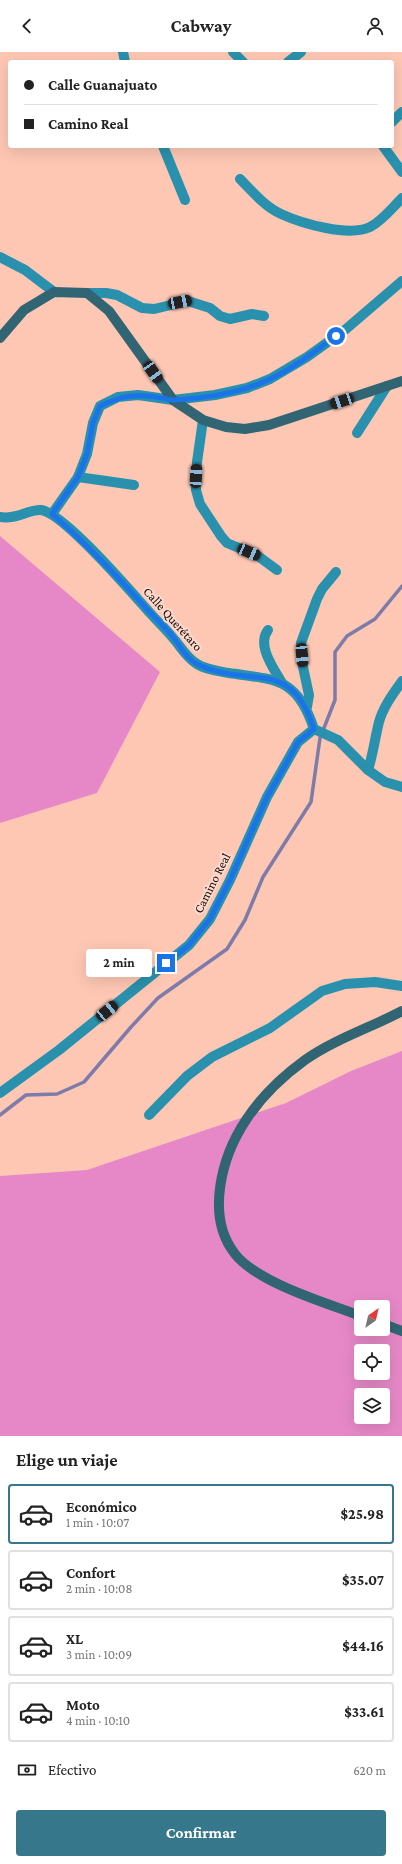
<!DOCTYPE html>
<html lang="es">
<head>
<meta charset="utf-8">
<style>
  body { margin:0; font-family:"Crimson Pro",serif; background:#f6f6f6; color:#222; height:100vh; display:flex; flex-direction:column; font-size:15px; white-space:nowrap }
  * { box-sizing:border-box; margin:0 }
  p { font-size:13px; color:#767676 }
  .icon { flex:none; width:22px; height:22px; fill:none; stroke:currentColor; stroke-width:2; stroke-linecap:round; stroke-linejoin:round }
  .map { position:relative; height:1384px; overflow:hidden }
  .panel { display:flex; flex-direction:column; background:#fff; flex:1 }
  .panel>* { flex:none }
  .top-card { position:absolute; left:8px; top:8px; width:386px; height:88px; border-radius:4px; box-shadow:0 4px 16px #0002; display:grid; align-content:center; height:88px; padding:0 16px; background:#fff }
  .needle { width:26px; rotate:34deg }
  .fabs { position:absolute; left:354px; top:1248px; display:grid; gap:8px }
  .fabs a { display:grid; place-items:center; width:36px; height:36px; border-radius:4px; background:#fff; box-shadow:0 4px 16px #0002; font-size:20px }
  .end { position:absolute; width:18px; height:18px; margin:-9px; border:5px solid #1a73e8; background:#fff; box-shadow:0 0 0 2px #fff }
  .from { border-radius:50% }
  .bubble { position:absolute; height:28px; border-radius:4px; background:#fff; box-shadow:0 4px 16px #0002; font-size:13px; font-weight:700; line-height:28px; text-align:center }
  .car { position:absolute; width:12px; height:24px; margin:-12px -6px; border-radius:5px; box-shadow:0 0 3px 1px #0007; background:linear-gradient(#222 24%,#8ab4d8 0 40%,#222 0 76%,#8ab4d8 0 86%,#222 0) }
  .top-card b { display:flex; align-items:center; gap:14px; height:38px; font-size:15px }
  .top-card b+b { border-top:1px solid #e0e0e0 }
  .top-card i { width:10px; height:10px; background:#222 }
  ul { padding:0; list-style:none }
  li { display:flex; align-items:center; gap:12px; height:60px; margin:0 8px 6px; padding:0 8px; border:2px solid #e0e0e0; border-radius:4px }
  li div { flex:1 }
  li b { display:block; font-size:15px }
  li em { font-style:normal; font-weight:700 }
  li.on { border-color:#37778b }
  li>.icon { width:36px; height:36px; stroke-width:1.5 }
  h2 { padding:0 16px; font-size:18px; line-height:48px }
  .pay { display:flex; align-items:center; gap:10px; height:44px; padding:0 16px; font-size:15px }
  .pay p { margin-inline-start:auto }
  .action { display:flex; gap:8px; margin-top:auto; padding:8px 16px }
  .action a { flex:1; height:46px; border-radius:4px; background:#37778b; color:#fff; font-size:16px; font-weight:700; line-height:46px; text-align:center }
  header { display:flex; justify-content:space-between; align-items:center; height:52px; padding:0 16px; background:#fff; font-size:18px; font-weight:700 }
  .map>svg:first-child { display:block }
</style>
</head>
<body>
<header><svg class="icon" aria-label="back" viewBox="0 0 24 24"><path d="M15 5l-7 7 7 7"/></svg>Cabway<svg class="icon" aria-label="person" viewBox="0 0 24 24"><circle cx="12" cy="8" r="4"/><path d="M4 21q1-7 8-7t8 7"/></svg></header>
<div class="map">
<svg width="402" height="1384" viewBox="0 0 402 1384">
  <rect width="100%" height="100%" fill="#fdc7b3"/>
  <g fill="#e688c7" fill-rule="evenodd">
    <polygon points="0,484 160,620 97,741 0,771"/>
    <path d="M402,999v385h-402v-260l87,-6 199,-67 65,-32zM361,1255h22v22h-22zM361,1299h22v22h-22zM361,1343h22v22h-22z"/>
  </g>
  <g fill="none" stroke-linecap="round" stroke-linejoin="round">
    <polyline stroke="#7d7ba9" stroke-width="3.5" points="0,1063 26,1043 57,1042 84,1030 131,975 158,946 227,897 245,868 263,825 311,750 320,686 335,648 335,600 347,584 375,567 402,534"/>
    <g stroke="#2991ad" stroke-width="10">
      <polyline points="123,0 125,10"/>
      <polyline points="233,0 243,10"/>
      <polyline points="288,10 301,0"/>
      <polyline points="392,70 402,60"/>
      <polyline points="163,94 185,148"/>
      <polyline points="383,94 402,120"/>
      <path d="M240,127c12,12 25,28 41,35 22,10 68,23 89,13 12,-6 22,-19 32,-29"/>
      <polyline points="0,205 25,218 54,240"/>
      <polyline points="87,241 106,241 117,243 142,256 154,257 188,249 210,256 220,264 230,267 252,262 264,264"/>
      <polyline points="203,368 197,410 196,438 200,452 221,484 227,491 258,504 277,518"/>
      <polyline points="357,381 387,334"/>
      <polyline points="78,425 134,433"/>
      <polyline points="52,462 78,425 87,402 93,371 100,354 118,345 138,343 173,348 215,343 247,336 270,327 307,305 346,277 402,229"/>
      <path d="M0,465c16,3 29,-8 41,-7 23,3 91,83 109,103 7,8 16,16 23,25 9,10 12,18 24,26 9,6 22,7 32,9 47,7 68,4 85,56l24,11 30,30 17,12 17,5"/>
      <path d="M268,578c-12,16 7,40 14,53"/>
      <polyline points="307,655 309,643 303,615 301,591 317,547 322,537 336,520"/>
      <path d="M368,718c5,-16 7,-32 11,-48 4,-15 14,-28 23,-41"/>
      <polyline points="0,1041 59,998 189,893 210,867 230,828 267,745 298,690 314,677"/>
      <polyline points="149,1063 187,1024 212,1005 270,976 322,939 345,932 375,930 402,934"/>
    </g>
    <g stroke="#326574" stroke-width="10">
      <polyline points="0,286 24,258 54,240 87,241 109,259 173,348 203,368 226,375 245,377 269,373 402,329"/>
      <path d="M361,1264c-35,-13 -103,-33 -126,-62 -30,-38 -13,-98 11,-134 15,-23 37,-44 59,-60 30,-21 65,-32 97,-49"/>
      <polyline points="383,1272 402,1279"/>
    </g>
  </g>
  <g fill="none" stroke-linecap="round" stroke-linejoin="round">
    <path stroke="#1a73e8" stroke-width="5" d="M166,911l23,-18 21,-26 20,-39 37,-83 20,-35 11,-20 16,-13c-23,-73 -63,-40 -115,-64 -13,-6 -17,-17 -26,-28 -8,-10 -18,-19 -27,-29 -30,-33 -60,-65 -94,-94l26,-37 9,-23 6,-31 7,-17c21,-10 34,-12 56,-9 6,1 13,3 19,3 31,-2 66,-7 95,-21 24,-11 45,-28 66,-43"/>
  </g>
  <g text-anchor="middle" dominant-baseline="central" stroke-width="4" stroke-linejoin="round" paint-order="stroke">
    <g font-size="13" fill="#1c0a05" stroke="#fbdace">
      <text transform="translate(173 567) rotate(48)">Calle Querétaro</text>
      <text transform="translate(212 831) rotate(-63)">Camino Real</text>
    </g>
  </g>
</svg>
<div class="fabs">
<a><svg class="needle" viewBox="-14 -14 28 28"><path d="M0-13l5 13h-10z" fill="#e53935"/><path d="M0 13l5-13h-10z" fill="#767676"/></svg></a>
<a><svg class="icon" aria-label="locate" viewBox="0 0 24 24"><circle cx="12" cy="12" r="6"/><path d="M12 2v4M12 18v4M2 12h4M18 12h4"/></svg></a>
<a><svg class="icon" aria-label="layers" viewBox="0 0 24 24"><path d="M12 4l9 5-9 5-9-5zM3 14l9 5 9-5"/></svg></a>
</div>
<i class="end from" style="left:336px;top:284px"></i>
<i class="end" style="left:166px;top:911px"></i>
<div class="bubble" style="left:86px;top:897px;width:66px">2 min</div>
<i class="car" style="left:180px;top:250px;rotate:79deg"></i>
<i class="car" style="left:153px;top:320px;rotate:145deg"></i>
<i class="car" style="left:342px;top:349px;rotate:252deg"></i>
<i class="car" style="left:196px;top:424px;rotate:3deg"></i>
<i class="car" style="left:249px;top:500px;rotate:113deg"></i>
<i class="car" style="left:302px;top:603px;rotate:175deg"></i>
<i class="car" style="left:107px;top:959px;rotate:51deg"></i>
<div class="top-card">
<b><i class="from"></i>Calle Guanajuato</b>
<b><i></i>Camino Real</b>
</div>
</div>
<section class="panel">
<h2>Elige un viaje</h2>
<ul>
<li class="on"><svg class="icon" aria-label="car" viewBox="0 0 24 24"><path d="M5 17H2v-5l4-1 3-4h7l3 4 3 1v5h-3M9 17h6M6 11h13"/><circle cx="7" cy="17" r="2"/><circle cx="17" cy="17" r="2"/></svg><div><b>Económico</b><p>1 min · 10:07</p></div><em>$25.98</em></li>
<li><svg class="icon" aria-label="car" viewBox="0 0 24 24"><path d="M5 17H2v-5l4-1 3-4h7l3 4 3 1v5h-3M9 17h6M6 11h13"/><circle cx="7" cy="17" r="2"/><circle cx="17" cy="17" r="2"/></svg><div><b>Confort</b><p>2 min · 10:08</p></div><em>$35.07</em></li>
<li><svg class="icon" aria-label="car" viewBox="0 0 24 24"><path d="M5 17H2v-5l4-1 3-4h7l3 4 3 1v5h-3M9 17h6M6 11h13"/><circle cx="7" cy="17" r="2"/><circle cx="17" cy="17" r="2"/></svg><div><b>XL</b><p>3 min · 10:09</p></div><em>$44.16</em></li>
<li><svg class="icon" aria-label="car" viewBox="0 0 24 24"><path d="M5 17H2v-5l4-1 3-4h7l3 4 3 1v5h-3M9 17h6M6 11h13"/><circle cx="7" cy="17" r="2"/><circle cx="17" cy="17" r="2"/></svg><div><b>Moto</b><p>4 min · 10:10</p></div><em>$33.61</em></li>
</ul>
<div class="pay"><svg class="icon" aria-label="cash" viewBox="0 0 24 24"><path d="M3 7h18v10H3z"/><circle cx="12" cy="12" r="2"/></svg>Efectivo<p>620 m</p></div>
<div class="action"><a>Confirmar</a></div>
</section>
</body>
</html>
